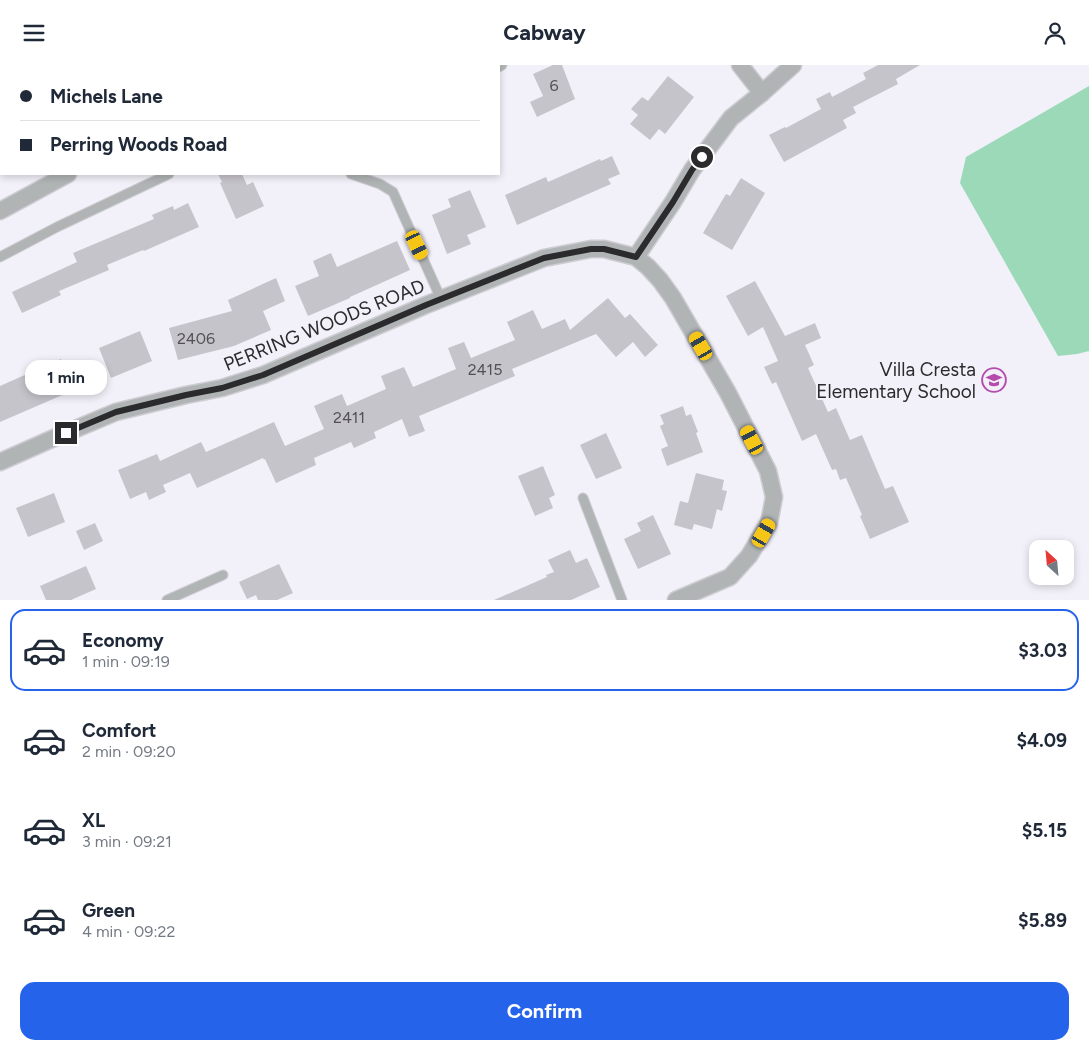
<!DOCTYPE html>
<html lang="en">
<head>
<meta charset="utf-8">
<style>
  body { margin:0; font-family:Figtree,sans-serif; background:#f6f6f7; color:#1f2937; height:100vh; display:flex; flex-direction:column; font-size:19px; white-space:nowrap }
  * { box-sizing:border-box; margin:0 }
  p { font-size:16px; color:#747a83 }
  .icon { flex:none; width:28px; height:28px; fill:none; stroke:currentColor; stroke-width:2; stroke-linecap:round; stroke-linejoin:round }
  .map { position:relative; height:535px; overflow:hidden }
  .details { display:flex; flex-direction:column; background:#fff; flex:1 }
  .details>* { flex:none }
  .top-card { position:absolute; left:0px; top:0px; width:500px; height:110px; box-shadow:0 2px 8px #0003; display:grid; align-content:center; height:110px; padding:0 20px; background:#fff }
  .needle { width:32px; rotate:334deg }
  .controls { position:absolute; left:1029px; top:475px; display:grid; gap:10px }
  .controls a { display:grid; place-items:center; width:45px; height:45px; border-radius:10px; background:#fff; box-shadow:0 2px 8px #0003; font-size:25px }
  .end { position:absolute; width:22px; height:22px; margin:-11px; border:6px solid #2b2a2d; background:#fff; box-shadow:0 0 0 2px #fff }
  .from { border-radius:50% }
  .bubble { position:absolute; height:35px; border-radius:15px; background:#fff; box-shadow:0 2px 8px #0003; font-size:16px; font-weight:700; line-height:35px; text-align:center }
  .car { position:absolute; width:15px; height:30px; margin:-15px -8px; border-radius:6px; box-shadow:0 0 4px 1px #0007; background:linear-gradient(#f5c518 24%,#345 0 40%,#f5c518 0 76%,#345 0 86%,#f5c518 0) }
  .top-card b { display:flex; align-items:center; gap:18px; height:48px; font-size:19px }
  .top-card b+b { border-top:1px solid #e0e1e3 }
  .top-card i { width:12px; height:12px; background:#1f2937 }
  ul { padding:9px 0 0; list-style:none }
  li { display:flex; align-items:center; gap:15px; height:82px; margin:0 10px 8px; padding:0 10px; border:2px solid transparent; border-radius:15px }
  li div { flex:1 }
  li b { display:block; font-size:19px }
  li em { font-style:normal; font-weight:700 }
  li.on { border-color:#2563eb }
  li>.icon { width:45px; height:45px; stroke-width:1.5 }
  .button { display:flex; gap:10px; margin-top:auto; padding:10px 20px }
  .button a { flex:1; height:58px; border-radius:15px; background:#2563eb; color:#fff; font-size:20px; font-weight:700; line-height:58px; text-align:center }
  header { display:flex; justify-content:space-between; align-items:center; height:65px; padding:0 20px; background:#fff; font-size:22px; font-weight:700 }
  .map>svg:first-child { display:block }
</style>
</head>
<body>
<header><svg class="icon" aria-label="menu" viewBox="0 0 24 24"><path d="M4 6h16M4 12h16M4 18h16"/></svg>Cabway<svg class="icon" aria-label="person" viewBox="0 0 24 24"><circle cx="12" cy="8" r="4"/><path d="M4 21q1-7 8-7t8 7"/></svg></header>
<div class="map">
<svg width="1089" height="535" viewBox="0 0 1089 535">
  <rect width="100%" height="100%" fill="#f2f0f8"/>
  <polygon fill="#9bd9b9" points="1089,21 1089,286 1077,289 1058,291 960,118 966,92"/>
  <g fill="#c6c4cb">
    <polygon points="553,0 562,0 575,34 537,52 530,37 543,31 533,9"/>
    <polygon points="878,0 920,0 896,14 898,19 853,42 856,48 843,55 847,63 784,97 769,70 785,62 786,63 821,44 816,34 830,27 832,32 866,14 863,8"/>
    <polygon points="668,11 694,32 665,69 659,64 650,75 630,59 638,50 631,44 642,32 648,36"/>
    <polygon points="612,91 620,109 608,114 611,119 517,160 505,130 546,112 548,117 600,94 601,96"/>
    <polygon points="218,109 242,109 247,120 253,117 264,141 236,154 220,118 222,117"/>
    <polygon points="741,113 765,128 732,185 703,168 726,129 730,131"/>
    <polygon points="470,125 486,162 467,170 471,179 447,189 432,150 451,142 448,134"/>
    <polygon points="188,138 199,162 144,186 143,185 107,200 109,205 59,226 61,230 22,248 12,227 77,197 73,188 154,154 152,150 173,141 174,145"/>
    <polygon points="397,176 410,205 350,232 350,233 308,251 295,221 319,211 313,196 331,188 337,202"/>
    <polygon points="276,213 285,236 263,246 271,265 234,281 178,295 169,263 232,246 228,235"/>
    <polygon points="755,216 785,271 815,258 821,273 805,280 814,300 808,303 828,347 836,343 850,375 862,370 885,424 893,421 909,457 870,474 860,451 862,450 846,413 840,415 836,404 832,405 816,369 802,376 776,317 772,319 764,302 778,296 763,262 748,271 726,231"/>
    <polygon points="608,233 625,253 630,249 658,280 645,292 633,277 616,292 596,269 512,304 515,311 419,351 425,366 409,372 402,354 374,367 376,373 354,383 351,377 314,393 316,400 276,418 265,394 264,395 263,393 197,423 190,408 163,420 166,427 149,435 146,427 130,434 118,405 157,389 160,396 201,377 206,387 274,357 285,381 324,364 314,341 342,329 347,341 386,324 381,311 404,302 413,322 456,304 448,283 464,277 471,293 515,275 507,257 533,245 542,264 565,254 570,265"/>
    <polygon points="140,266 152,296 111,313 99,283"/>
    <polygon points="61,294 74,325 0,357 0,321"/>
    <polygon points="683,341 686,351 691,349 698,367 696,368 703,387 667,401 661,384 668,381 660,361 664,359 660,350"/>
    <polygon points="606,368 622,403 596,414 580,380"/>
    <polygon points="543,401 555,430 549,433 553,443 535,451 518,411"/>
    <polygon points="696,408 724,415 722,425 727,426 722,446 717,444 712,464 694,459 692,465 674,460 680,436 688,438"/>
    <polygon points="54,428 65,457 28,472 16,443"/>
    <polygon points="653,450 671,489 638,504 624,474 641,466 637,458"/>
    <polygon points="95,458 103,476 84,485 76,466"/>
    <polygon points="570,485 576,498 587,493 600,522 571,535 494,535 547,512 546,510 554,507 548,495"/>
    <polygon points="279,499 293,528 277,535 258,535 256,530 247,534 239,517"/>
    <polygon points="86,501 96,524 71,535 46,535 40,521"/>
  </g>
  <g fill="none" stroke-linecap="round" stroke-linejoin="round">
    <g stroke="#ceccd3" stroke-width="11">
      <g id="lane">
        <polyline points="499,2 502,0"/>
        <polyline points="351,109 380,119 393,127 441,234"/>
        <polyline points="0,192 57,162 169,109"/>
        <polyline points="583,433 622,535"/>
        <polyline points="167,535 223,510"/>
      </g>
    </g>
    <g stroke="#ceccd3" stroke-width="19">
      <g id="street">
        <polyline points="740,0 762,28"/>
        <polyline points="264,1 266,0"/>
        <polyline points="0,146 68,109"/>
        <polyline points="636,192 673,137 692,105 731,53 762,28 793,0"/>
        <polyline points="0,397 54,373 116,347 186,330 222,323 263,310 426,240 544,193 591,184 604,184 636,192 648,202 660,215 673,233 728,328 768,406 774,432 769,458 749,491 730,512 676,535"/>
      </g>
    </g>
    <use href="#lane" stroke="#b0b4b4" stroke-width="9"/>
    <use href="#street" stroke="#b0b4b4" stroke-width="16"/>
  </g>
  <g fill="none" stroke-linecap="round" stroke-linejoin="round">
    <polyline stroke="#2b2a2d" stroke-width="6" points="66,368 116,347 186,330 222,323 263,310 426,240 544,193 591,184 604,184 636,192 673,137 692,105 702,92"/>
  </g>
  <defs>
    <g id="school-ring" transform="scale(1.25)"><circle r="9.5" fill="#f2f0f8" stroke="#b54bad" stroke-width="1.5"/><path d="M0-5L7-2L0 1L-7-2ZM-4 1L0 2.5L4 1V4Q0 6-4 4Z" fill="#b54bad"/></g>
  </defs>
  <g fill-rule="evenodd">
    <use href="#school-ring" x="994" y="315"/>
  </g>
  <g text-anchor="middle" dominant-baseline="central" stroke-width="4" stroke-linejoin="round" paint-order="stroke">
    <g font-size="16" fill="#525054">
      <text x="554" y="20">6</text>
      <text x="196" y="273">2406</text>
      <text x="485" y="304">2415</text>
      <text x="349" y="352">2411</text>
    </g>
    <g font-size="19" fill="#2b2a2d" stroke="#f2f0f8">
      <text transform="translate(324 260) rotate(-22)">PERRING WOODS ROAD</text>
    </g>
    <g font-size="19" fill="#2b2a2d" stroke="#f2f0f8" text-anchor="end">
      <text x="976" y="304">Villa Cresta<tspan x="976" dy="22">Elementary School</tspan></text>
    </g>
  </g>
</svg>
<div class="controls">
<a><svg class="needle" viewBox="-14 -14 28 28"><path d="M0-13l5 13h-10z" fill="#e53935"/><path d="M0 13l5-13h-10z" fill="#747a83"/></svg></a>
</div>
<i class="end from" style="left:702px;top:92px"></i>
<i class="end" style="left:66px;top:368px"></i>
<div class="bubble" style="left:25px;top:295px;width:82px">1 min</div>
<i class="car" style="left:417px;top:180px;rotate:155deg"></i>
<i class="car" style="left:701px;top:281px;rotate:330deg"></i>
<i class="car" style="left:752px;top:375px;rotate:332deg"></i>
<i class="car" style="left:764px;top:468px;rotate:30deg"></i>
<div class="top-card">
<b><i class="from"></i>Michels Lane</b>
<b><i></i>Perring Woods Road</b>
</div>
</div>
<section class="details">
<ul>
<li class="on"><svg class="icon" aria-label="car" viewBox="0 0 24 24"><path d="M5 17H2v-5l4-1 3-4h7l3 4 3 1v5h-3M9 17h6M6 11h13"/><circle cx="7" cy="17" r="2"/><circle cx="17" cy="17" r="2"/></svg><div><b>Economy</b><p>1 min · 09:19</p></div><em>$3.03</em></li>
<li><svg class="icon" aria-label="car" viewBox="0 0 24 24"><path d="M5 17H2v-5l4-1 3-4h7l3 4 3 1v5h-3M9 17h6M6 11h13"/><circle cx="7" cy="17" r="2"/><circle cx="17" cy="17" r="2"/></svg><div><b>Comfort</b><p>2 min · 09:20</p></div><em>$4.09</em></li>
<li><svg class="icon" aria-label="car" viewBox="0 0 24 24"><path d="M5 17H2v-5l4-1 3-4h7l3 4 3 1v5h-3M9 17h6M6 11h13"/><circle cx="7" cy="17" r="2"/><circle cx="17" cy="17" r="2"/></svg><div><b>XL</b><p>3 min · 09:21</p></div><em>$5.15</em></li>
<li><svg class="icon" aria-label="car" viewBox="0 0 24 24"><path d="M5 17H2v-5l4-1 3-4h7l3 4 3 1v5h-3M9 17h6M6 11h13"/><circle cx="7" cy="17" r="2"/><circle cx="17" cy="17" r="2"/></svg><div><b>Green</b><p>4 min · 09:22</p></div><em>$5.89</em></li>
</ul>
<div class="button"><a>Confirm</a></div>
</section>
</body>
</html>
